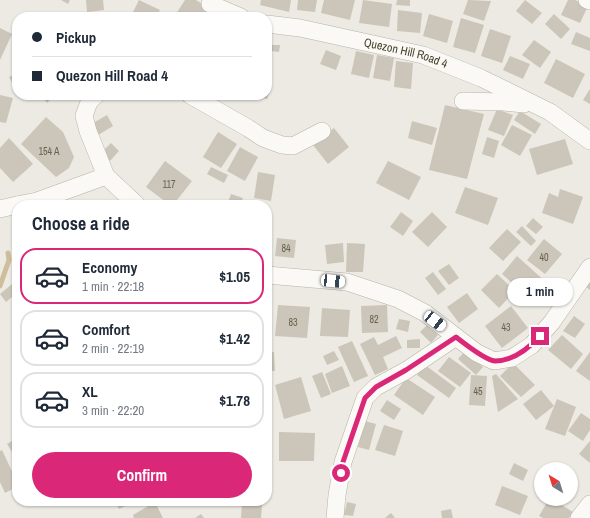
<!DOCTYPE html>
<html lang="en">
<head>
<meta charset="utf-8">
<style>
  body { margin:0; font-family:"Archivo Narrow",sans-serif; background:#f6f6f7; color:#1f2937; height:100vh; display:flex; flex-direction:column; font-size:15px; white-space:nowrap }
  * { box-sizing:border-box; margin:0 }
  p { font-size:13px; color:#747a83 }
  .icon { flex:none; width:22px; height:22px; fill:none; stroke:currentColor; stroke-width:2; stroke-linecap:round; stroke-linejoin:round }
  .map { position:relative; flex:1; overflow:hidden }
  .details { position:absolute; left:12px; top:200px; width:260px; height:306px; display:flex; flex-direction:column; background:#fff; border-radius:16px; box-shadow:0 1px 3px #0004 }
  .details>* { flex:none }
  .banner { position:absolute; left:12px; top:12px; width:260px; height:88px; border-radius:16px; box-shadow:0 1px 3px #0004; display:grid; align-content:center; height:88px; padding:0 20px; background:#fff }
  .needle { width:26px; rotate:322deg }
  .controls { position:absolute; left:534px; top:462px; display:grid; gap:8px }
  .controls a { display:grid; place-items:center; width:44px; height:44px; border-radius:50%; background:#fff; box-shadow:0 1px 3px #0004; font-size:20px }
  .end { position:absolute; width:18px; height:18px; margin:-9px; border:5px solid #db2777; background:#fff; box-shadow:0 0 0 2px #fff }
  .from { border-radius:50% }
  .bubble { position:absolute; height:28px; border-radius:14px; background:#fff; box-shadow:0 1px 3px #0004; font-size:13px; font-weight:700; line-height:28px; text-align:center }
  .car { position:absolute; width:12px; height:24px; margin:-12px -6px; border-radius:5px; box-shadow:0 0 3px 1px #0007; background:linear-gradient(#fff 24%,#345 0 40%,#fff 0 76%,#345 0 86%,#fff 0) }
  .banner b { display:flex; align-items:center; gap:14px; height:38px; font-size:15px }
  .banner b+b { border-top:1px solid #e0e1e3 }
  .banner i { width:10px; height:10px; background:#1f2937 }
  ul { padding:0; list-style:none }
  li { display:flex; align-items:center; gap:12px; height:56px; margin:0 8px 6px; padding:0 12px; border:2px solid #e0e1e3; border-radius:16px }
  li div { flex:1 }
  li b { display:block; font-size:15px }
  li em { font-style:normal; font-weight:700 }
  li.active { border-color:#db2777 }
  li>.icon { width:36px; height:36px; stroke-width:1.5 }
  h2 { padding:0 20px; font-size:18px; line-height:48px }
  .action { display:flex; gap:8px; margin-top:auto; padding:8px 20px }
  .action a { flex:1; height:46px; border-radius:24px; background:#db2777; color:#fff; font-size:16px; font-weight:700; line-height:46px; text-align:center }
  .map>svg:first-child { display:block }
</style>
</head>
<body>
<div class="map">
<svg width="590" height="518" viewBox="0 0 590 518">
  <rect width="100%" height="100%" fill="#eceae3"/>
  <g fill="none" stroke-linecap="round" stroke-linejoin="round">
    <polyline stroke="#cfbd9b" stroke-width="5" points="0,286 9,260 8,253"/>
  </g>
  <g fill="#cbc6b9">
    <polygon points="61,0 70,0 68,4"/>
    <polygon points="86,0 103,0 104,10 87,12"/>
    <polygon points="139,0 160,10 156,17 131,16"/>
    <polygon points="185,0 196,0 218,14 217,17 174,17"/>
    <polygon points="261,0 291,0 289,12 260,5"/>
    <polygon points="298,0 317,0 315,12 297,10"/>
    <polygon points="324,0 355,0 350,20 321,13"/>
    <polygon points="363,0 392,4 389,27 359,23"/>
    <polygon points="397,0 410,0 410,6 396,5"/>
    <polygon points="468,0 491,1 484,21 463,14"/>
    <polygon points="525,0 542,13 532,24 516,11"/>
    <polygon points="568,0 575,0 588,6 580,23 561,15"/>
    <polygon points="398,10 422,13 420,33 397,31"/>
    <polygon points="429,14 453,21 447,43 423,36"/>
    <polygon points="554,14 570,29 561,39 545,24"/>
    <polygon points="461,18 484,25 475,53 453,47"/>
    <polygon points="16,25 17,25 17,44 13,44"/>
    <polygon points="0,28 12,34 0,60"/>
    <polygon points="490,29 511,36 502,63 481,56"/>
    <polygon points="576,32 590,38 590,51 571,44"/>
    <polygon points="534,40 551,52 540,68 522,55"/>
    <polygon points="271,45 280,45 279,52 271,51"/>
    <polygon points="326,50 341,56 336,70 320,64"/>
    <polygon points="356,51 374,55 369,78 351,74"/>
    <polygon points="377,55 394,58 390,81 373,78"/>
    <polygon points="510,56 530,64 523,79 503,70"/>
    <polygon points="556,59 585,74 573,98 544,83"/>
    <polygon points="396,61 413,63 411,89 394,87"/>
    <polygon points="17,73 17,91 9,77"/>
    <polygon points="267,82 272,83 267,99 255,95 267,95"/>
    <polygon points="590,89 590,104 583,100"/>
    <polygon points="0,95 13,98 6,123 0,122"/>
    <polygon points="41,95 54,95 47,103"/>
    <polygon points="445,105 484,114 467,179 429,170"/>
    <polygon points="497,109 513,115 504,136 488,130"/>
    <polygon points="520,111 541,124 535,134 514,120"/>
    <polygon points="107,115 113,126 95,137 88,126"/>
    <polygon points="46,117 63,132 74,157 69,168 56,177 21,144"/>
    <polygon points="412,121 437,128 432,145 408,138"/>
    <polygon points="512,125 532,135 520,156 501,145"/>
    <polygon points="334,128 349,147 328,164 313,145"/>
    <polygon points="218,132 237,144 221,168 203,157"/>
    <polygon points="487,137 499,141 494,158 482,154"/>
    <polygon points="9,138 33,164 13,182 0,168 0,148"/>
    <polygon points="565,139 573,164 537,175 529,149"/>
    <polygon points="111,143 119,151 110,161 101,153"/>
    <polygon points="240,147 258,157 245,181 227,171"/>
    <polygon points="165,161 192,181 173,205 170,205 146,187"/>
    <polygon points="388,161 421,177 409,200 376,183"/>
    <polygon points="211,167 228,175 224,183 207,174"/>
    <polygon points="258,172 275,175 271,201 254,198"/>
    <polygon points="465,187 498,198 488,225 455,213"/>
    <polygon points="560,189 583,197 573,224 542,213 549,193 558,197"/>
    <polygon points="231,194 243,198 240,205 227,205"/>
    <polygon points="401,212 413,221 403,236 390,227"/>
    <polygon points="432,212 447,227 428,247 412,232"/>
    <polygon points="533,218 543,227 536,234 526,226"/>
    <polygon points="522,226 536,241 531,246 516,232"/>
    <polygon points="507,229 521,242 503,261 489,248"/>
    <polygon points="277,238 296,240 294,258 275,256"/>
    <polygon points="544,239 562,254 545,274 527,260"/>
    <polygon points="343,243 344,262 327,264 325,245"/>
    <polygon points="347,243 365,244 363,272 346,272"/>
    <polygon points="517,256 547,283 531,300 502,274"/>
    <polygon points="449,264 459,278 449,285 438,271"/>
    <polygon points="433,272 446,289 438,295 425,278"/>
    <polygon points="497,274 515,291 499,308 481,290"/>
    <polygon points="17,280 17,293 6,302 0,294"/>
    <polygon points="590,280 590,290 585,286"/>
    <polygon points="467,293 478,309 459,323 447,307"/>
    <polygon points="278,305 310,307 307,338 275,336"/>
    <polygon points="387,305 388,332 362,333 361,306"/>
    <polygon points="511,306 528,328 502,348 485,326"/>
    <polygon points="322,308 350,310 348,337 320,336"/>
    <polygon points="574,316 585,324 575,338 563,331"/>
    <polygon points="399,319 410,321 408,332 396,329"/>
    <polygon points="427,325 438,335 431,343 420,332"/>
    <polygon points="562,335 583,354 571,369 548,350"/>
    <polygon points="396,336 402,348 383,357 388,369 375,375 360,344 374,337 378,345"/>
    <polygon points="420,339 420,348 407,348 407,340"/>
    <polygon points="352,341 368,376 354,382 338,347"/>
    <polygon points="334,351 339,360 327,365 323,356"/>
    <polygon points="465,351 483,367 476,375 458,359"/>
    <polygon points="274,352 275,371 267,371 267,353"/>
    <polygon points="590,352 590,381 576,371"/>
    <polygon points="449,357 471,373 460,387 438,371"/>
    <polygon points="513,363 535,385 521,397 500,376"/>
    <polygon points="425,365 456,388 449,398 417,375"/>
    <polygon points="342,366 350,386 332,393 325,374"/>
    <polygon points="322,372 331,394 321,398 312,376"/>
    <polygon points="496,374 518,399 498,412 492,376"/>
    <polygon points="471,375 487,376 485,406 469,405"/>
    <polygon points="301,377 311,411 284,419 275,385"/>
    <polygon points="406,378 435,397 423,415 394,395"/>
    <polygon points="541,390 554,406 536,420 523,404"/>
    <polygon points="557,399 576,407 565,436 545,429"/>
    <polygon points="387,400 401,409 394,420 380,411"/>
    <polygon points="581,413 590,419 590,430 583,441 568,431"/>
    <polygon points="365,421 376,424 369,450 358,447"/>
    <polygon points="384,425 403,431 395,456 375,450"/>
    <polygon points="279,432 315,433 314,461 279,461"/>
    <polygon points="17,438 17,460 7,444"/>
    <polygon points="590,441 590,463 579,454"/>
    <polygon points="2,450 17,482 17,487 5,493 0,482 0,451"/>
    <polygon points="514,463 528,470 523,481 509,474"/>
    <polygon points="502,486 528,496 520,515 495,505"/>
    <polygon points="549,499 552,499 573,512 569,518 543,518 539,516"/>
    <polygon points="115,501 136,501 119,509"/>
    <polygon points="155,502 163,518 134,518 133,515"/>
    <polygon points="347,502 356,504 353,516 344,515"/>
    <polygon points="242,503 262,505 261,518 241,518"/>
    <polygon points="451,509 453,518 442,518 441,511"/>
    <polygon points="391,513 395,518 385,518"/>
    <polygon points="201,514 204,518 195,518"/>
  </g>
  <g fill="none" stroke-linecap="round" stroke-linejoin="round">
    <g stroke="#b7b4a7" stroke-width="18">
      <g id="minor">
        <polyline points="587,0 590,1"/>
        <polyline points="210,4 241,17"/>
        <path id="s1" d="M267,24l33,4 123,27 58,23 69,34 40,29"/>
        <polyline points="96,95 89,102 84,116 88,131 106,176 137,205"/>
        <polyline points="190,95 248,128 263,138 282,145 293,146 322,131"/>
        <polyline points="463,101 504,102 524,104"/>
        <polyline points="17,205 37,201 106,176"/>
        <polyline points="0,209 17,205"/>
        <polyline points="267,275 347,282 398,299 425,313 477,353 494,361 512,358 532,345 552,322 590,267"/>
        <polyline points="335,518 337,495 343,462 365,398 376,387 407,370 456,337"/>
        <polyline points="579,518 590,504"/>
      </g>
    </g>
    <use href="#minor" stroke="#faf9f6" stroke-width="17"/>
  </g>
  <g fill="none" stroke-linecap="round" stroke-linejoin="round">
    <path stroke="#db2777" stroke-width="5" d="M341,473l2,-11 22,-64 11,-11 30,-17 50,-33c9,7 29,23 39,24 18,0 34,-13 45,-25"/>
  </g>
  <g text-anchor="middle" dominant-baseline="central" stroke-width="3" stroke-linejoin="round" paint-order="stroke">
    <g font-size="10" fill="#67624d">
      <text x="49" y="151">154 A</text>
      <text x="169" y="184">117</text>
      <text x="286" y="248">84</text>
      <text x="544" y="257">40</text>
      <text x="374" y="319">82</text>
      <text x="293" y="322">83</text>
      <text x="506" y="327">43</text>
      <text x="478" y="391">45</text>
    </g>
    <g font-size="12" fill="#464029" stroke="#f9f7f3">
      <text stroke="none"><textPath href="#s1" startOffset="142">Quezon Hill Road 4</textPath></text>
    </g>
  </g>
</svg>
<div class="controls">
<a><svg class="needle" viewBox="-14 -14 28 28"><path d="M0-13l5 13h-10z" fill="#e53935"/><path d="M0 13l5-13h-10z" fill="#747a83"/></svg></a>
</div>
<i class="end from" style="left:341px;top:473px"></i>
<i class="end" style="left:540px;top:336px"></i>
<div class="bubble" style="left:507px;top:278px;width:66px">1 min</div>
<i class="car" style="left:333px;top:281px;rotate:96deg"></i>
<i class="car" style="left:435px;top:321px;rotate:128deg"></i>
<div class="banner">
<b><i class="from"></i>Pickup</b>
<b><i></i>Quezon Hill Road 4</b>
</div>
<section class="details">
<h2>Choose a ride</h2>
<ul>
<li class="active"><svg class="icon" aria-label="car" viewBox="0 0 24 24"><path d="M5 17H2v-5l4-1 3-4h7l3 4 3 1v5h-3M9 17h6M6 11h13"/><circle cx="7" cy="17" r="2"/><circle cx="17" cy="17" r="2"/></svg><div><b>Economy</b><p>1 min · 22:18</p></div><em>$1.05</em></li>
<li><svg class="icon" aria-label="car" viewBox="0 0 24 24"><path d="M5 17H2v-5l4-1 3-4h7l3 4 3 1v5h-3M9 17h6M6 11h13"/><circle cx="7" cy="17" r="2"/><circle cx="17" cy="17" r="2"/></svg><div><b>Comfort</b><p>2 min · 22:19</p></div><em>$1.42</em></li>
<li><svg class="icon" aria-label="car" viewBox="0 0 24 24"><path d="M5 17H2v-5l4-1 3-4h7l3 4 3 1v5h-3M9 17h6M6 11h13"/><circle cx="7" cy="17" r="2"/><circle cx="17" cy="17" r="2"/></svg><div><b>XL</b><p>3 min · 22:20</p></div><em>$1.78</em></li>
</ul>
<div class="action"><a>Confirm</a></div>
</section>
</div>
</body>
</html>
